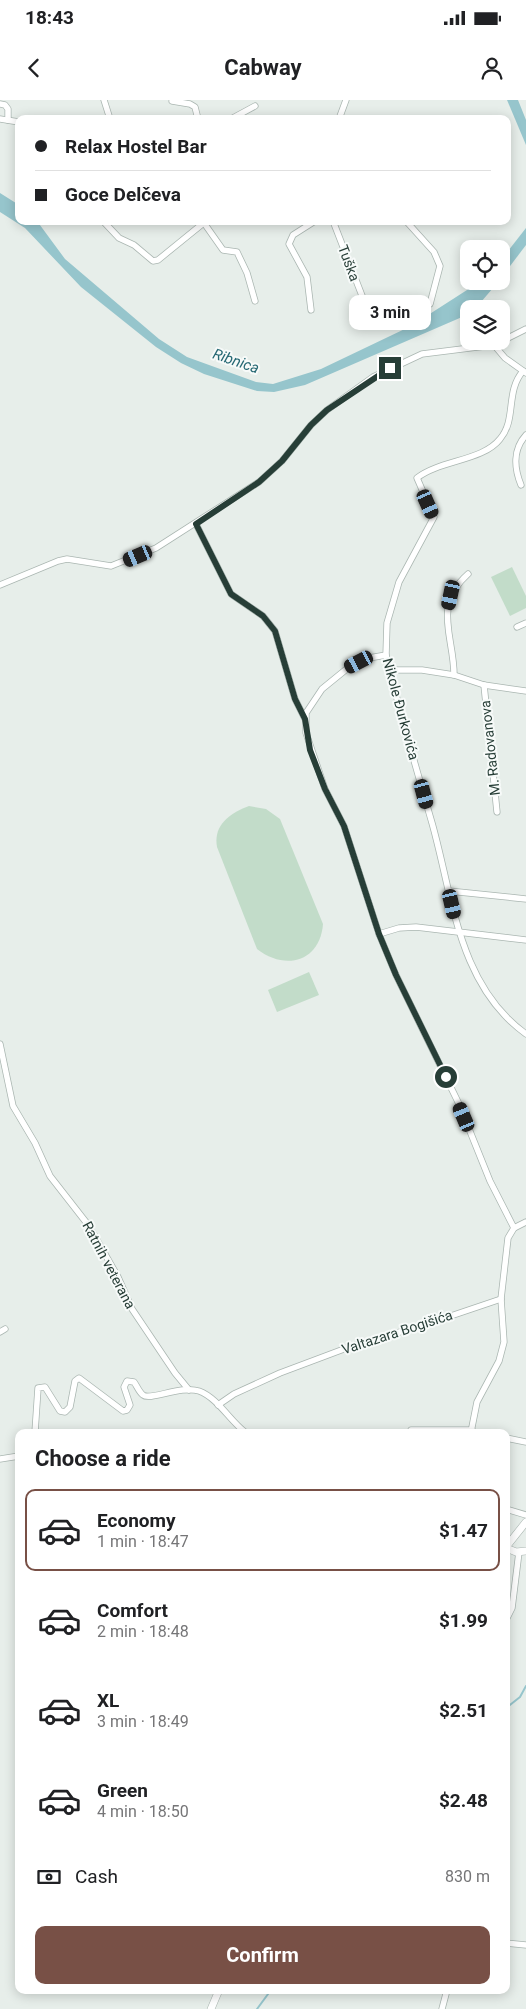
<!DOCTYPE html>
<html lang="en">
<head>
<meta charset="utf-8">
<style>
  body { margin:0; font-family:Roboto,sans-serif; background:#f2f2f2; color:#202124; height:100vh; display:flex; flex-direction:column; font-size:19px; white-space:nowrap }
  * { box-sizing:border-box; margin:0 }
  p { font-size:16px; color:#757577 }
  .icon { flex:none; width:28px; height:28px; fill:none; stroke:currentColor; stroke-width:2; stroke-linecap:round; stroke-linejoin:round }
  .map { position:relative; flex:1; overflow:hidden }
  .details { position:absolute; left:15px; top:1329px; width:495px; height:565px; display:flex; flex-direction:column; background:#fff; border-radius:10px; box-shadow:0 2px 12px #0003 }
  .details>* { flex:none }
  .banner { position:absolute; left:15px; top:15px; width:496px; height:110px; border-radius:10px; box-shadow:0 2px 12px #0003; display:grid; align-content:center; height:110px; padding:0 20px; background:#fff }
  .tools { position:absolute; left:460px; top:140px; display:grid; gap:10px }
  .tools a { display:grid; place-items:center; width:50px; height:50px; border-radius:10px; background:#fff; box-shadow:0 2px 12px #0003; font-size:25px }
  .end { position:absolute; width:22px; height:22px; margin:-11px; border:6px solid #273e37; background:#fff; box-shadow:0 0 0 2px #fff }
  .from { border-radius:50% }
  .bubble { position:absolute; height:35px; border-radius:10px; background:#fff; box-shadow:0 2px 12px #0003; font-size:16px; font-weight:700; line-height:35px; text-align:center }
  .car { position:absolute; width:15px; height:30px; margin:-15px -8px; border-radius:6px; box-shadow:0 0 4px 1px #0007; background:linear-gradient(#222 24%,#8ab4d8 0 40%,#222 0 76%,#8ab4d8 0 86%,#222 0) }
  .banner b { display:flex; align-items:center; gap:18px; height:48px; font-size:19px }
  .banner b+b { border-top:1px solid #e0e0e0 }
  .banner i { width:12px; height:12px; background:#202124 }
  ul { padding:0; list-style:none }
  li { display:flex; align-items:center; gap:15px; height:82px; margin:0 10px 8px; padding:0 10px; border:2px solid transparent; border-radius:10px }
  li div { flex:1 }
  li b { display:block; font-size:19px }
  li em { font-style:normal; font-weight:700 }
  li.selected { border-color:#785046 }
  li>.icon { width:45px; height:45px; stroke-width:1.5 }
  h2 { padding:0 20px; font-size:22px; line-height:60px }
  .pay { display:flex; align-items:center; gap:12px; height:55px; padding:0 20px; font-size:19px }
  .pay p { margin-inline-start:auto }
  .button { display:flex; gap:10px; margin-top:auto; padding:10px 20px }
  .button a { flex:1; height:58px; border-radius:10px; background:#785046; color:#fff; font-size:20px; font-weight:700; line-height:58px; text-align:center }
  .status { display:flex; justify-content:space-between; align-items:center; height:35px; padding:0 25px; background:#fff; direction:ltr }
  .status svg { height:14px; fill:currentColor }
  header { display:flex; justify-content:space-between; align-items:center; height:65px; padding:0 20px; background:#fff; font-size:22px; font-weight:700 }
  .map>svg:first-child { display:block }
</style>
</head>
<body>
<div class="status"><b>18:43</b><svg viewBox="0 0 49 12"><path d="M0 12V9h3v3zM5 12V6h3v6zM10 12V3h3v9zM15 12V0h3v12zM26 1h20v11H26zM47 4h2v5h-2z"/></svg></div>
<header><svg class="icon" aria-label="back" viewBox="0 0 24 24"><path d="M15 5l-7 7 7 7"/></svg>Cabway<svg class="icon" aria-label="person" viewBox="0 0 24 24"><circle cx="12" cy="8" r="4"/><path d="M4 21q1-7 8-7t8 7"/></svg></header>
<div class="map">
<svg width="526" height="1909" viewBox="0 0 526 1909">
  <rect width="100%" height="100%" fill="#e7eeea"/>
  <g fill="#c2dcc9">
    <polygon points="512,467 526,496 526,508 510,516 491,477"/>
    <path d="M249,706l17,3 14,10 43,105c-3,38 -38,47 -66,25l-40,-102c-4,-22 13,-34 32,-41z"/>
    <polygon points="309,872 319,895 277,912 268,890"/>
  </g>
  <g fill="#96c5cc">
    <polygon points="507,0 518,0 526,20 526,45"/>
    <polygon points="0,93 19,105 19,121 37,121 65,159 159,239 187,257 256,282 273,284 321,269 411,226 481,181 499,181 475,209 469,209 469,214 305,285 274,292 257,291 204,274 181,263 156,247 81,187 25,128 0,112"/>
    <polygon points="526,128 526,145 501,178 501,160"/>
  </g>
  <g fill="none" stroke-linecap="round" stroke-linejoin="round">
    <g stroke="#96c5cc" stroke-width="2">
      <polyline points="506,1608 520,1597 526,1586"/>
      <polyline points="257,1909 271,1890"/>
    </g>
    <g stroke="#aab6b1" stroke-width="7">
      <g id="minor">
        <polyline points="104,0 110,19"/>
        <polyline points="172,1 190,4 195,7 198,19"/>
        <polyline points="0,4 5,5 8,9 8,20"/>
        <polyline points="0,19 19,22"/>
        <polyline points="231,19 255,6"/>
        <polyline points="339,19 346,0"/>
        <polyline points="103,121 119,138 134,145 153,161 158,160 206,121"/>
        <polyline points="333,121 366,206"/>
        <polyline points="406,121 434,152 440,166 430,204"/>
        <polyline points="204,123 223,150 237,152 247,173 255,201"/>
        <polyline points="311,210 307,177 289,144 293,135 315,121"/>
        <polyline points="494,245 505,258 526,273"/>
        <path d="M523,271c-18,21 -6,48 -23,68 -17,22 -60,21 -83,39l17,39 -35,65 -12,41 -1,32c13,56 30,112 46,168 21,74 26,162 94,211"/>
        <path d="M521,385c-7,-17 -8,-36 5,-50"/>
        <polyline points="196,424 231,494 263,516 275,531 295,599 305,619"/>
        <polyline points="0,485 58,461 67,459 111,466 156,448 259,382 282,361 311,325 327,310 373,277 422,254 494,245 526,229"/>
        <polyline points="517,527 526,523"/>
        <polyline points="386,555 369,558 349,567 322,589 306,613 306,633 325,689 344,726 379,834 396,875 459,1004 490,1081 514,1128"/>
        <polyline points="389,570 422,570 454,575 484,585 526,591"/>
        <path d="M454,575c0,-39 -22,-69 14,-101"/>
        <polyline points="484,585 497,712"/>
        <polyline points="449,791 526,799"/>
        <polyline points="379,834 399,828 416,827 526,840"/>
        <polyline points="0,944 13,1006 35,1043 50,1076 89,1126 118,1177 132,1209 175,1273 189,1290"/>
        <polyline points="0,1232 5,1229"/>
        <polyline points="218,1305 234,1294 280,1273 352,1246 427,1224 501,1199"/>
        <polyline points="411,1330 472,1330"/>
        <path d="M35,1332l3,-44 7,-1 15,24 5,1 5,-5 5,-26 4,-3 44,33 4,-1 3,-5 -6,-18 3,-6 7,1c3,4 5,10 9,13 7,6 38,-10 56,-4 19,7 31,30 46,41"/>
        <polyline points="471,1332 477,1302 499,1261 504,1242 501,1199 508,1138 514,1128 526,1122"/>
        <polyline points="506,1338 526,1342"/>
        <polyline points="0,1359 19,1356"/>
        <polyline points="506,1409 526,1415"/>
        <polyline points="506,1520 512,1508 519,1452"/>
        <polyline points="506,1843 526,1845"/>
        <polyline points="442,1909 447,1890"/>
      </g>
    </g>
    <g stroke="#aab6b1" stroke-width="8">
      <g id="tertiary">
        <polyline points="506,1447 526,1422"/>
        <polyline points="506,1448 516,1452 526,1451"/>
        <polyline points="211,1909 219,1890"/>
      </g>
    </g>
    <use href="#minor" stroke="#fff" stroke-width="5.5"/>
    <use href="#tertiary" stroke="#fff" stroke-width="7"/>
  </g>
  <g fill="none" stroke-linecap="round" stroke-linejoin="round">
    <polyline stroke="#273e37" stroke-width="6" points="390,268 327,310 311,325 282,361 259,382 196,424 231,494 263,516 275,531 295,599 305,619 310,650 325,689 344,726 379,834 396,875 446,977"/>
  </g>
  <g text-anchor="middle" dominant-baseline="central" stroke-width="4" stroke-linejoin="round" paint-order="stroke">
    <g font-size="14" fill="#273e37" stroke="#f7faf9">
      <text transform="translate(349 163) rotate(69)">Tuška</text>
      <text transform="translate(401 609) rotate(75)">Nikole Đurkovića</text>
      <text transform="translate(490 648) rotate(-96)">M. Radovanova</text>
      <text transform="translate(109 1165) rotate(62)">Ratnih veterana</text>
      <text transform="translate(397 1232) rotate(-18)">Valtazara Bogišića</text>
    </g>
    <g font-size="15" font-style="italic" fill="#276974" stroke="#f7faf9">
      <text transform="translate(236 261) rotate(19)">Ribnica</text>
    </g>
  </g>
</svg>
<div class="tools">
<a><svg class="icon" aria-label="locate" viewBox="0 0 24 24"><circle cx="12" cy="12" r="6"/><path d="M12 2v4M12 18v4M2 12h4M18 12h4"/></svg></a>
<a><svg class="icon" aria-label="layers" viewBox="0 0 24 24"><path d="M12 4l9 5-9 5-9-5zM3 14l9 5 9-5"/></svg></a>
</div>
<i class="end from" style="left:446px;top:977px"></i>
<i class="end" style="left:390px;top:268px"></i>
<div class="bubble" style="left:349px;top:195px;width:82px">3 min</div>
<i class="car" style="left:428px;top:404px;rotate:156deg"></i>
<i class="car" style="left:138px;top:456px;rotate:247deg"></i>
<i class="car" style="left:451px;top:495px;rotate:192deg"></i>
<i class="car" style="left:359px;top:562px;rotate:243deg"></i>
<i class="car" style="left:424px;top:694px;rotate:165deg"></i>
<i class="car" style="left:452px;top:804px;rotate:167deg"></i>
<i class="car" style="left:464px;top:1017px;rotate:337deg"></i>
<div class="banner">
<b><i class="from"></i>Relax Hostel Bar</b>
<b><i></i>Goce Delčeva</b>
</div>
<section class="details">
<h2>Choose a ride</h2>
<ul>
<li class="selected"><svg class="icon" aria-label="car" viewBox="0 0 24 24"><path d="M5 17H2v-5l4-1 3-4h7l3 4 3 1v5h-3M9 17h6M6 11h13"/><circle cx="7" cy="17" r="2"/><circle cx="17" cy="17" r="2"/></svg><div><b>Economy</b><p>1 min · 18:47</p></div><em>$1.47</em></li>
<li><svg class="icon" aria-label="car" viewBox="0 0 24 24"><path d="M5 17H2v-5l4-1 3-4h7l3 4 3 1v5h-3M9 17h6M6 11h13"/><circle cx="7" cy="17" r="2"/><circle cx="17" cy="17" r="2"/></svg><div><b>Comfort</b><p>2 min · 18:48</p></div><em>$1.99</em></li>
<li><svg class="icon" aria-label="car" viewBox="0 0 24 24"><path d="M5 17H2v-5l4-1 3-4h7l3 4 3 1v5h-3M9 17h6M6 11h13"/><circle cx="7" cy="17" r="2"/><circle cx="17" cy="17" r="2"/></svg><div><b>XL</b><p>3 min · 18:49</p></div><em>$2.51</em></li>
<li><svg class="icon" aria-label="car" viewBox="0 0 24 24"><path d="M5 17H2v-5l4-1 3-4h7l3 4 3 1v5h-3M9 17h6M6 11h13"/><circle cx="7" cy="17" r="2"/><circle cx="17" cy="17" r="2"/></svg><div><b>Green</b><p>4 min · 18:50</p></div><em>$2.48</em></li>
</ul>
<div class="pay"><svg class="icon" aria-label="cash" viewBox="0 0 24 24"><path d="M3 7h18v10H3z"/><circle cx="12" cy="12" r="2"/></svg>Cash<p>830 m</p></div>
<div class="button"><a>Confirm</a></div>
</section>
</div>
</body>
</html>
